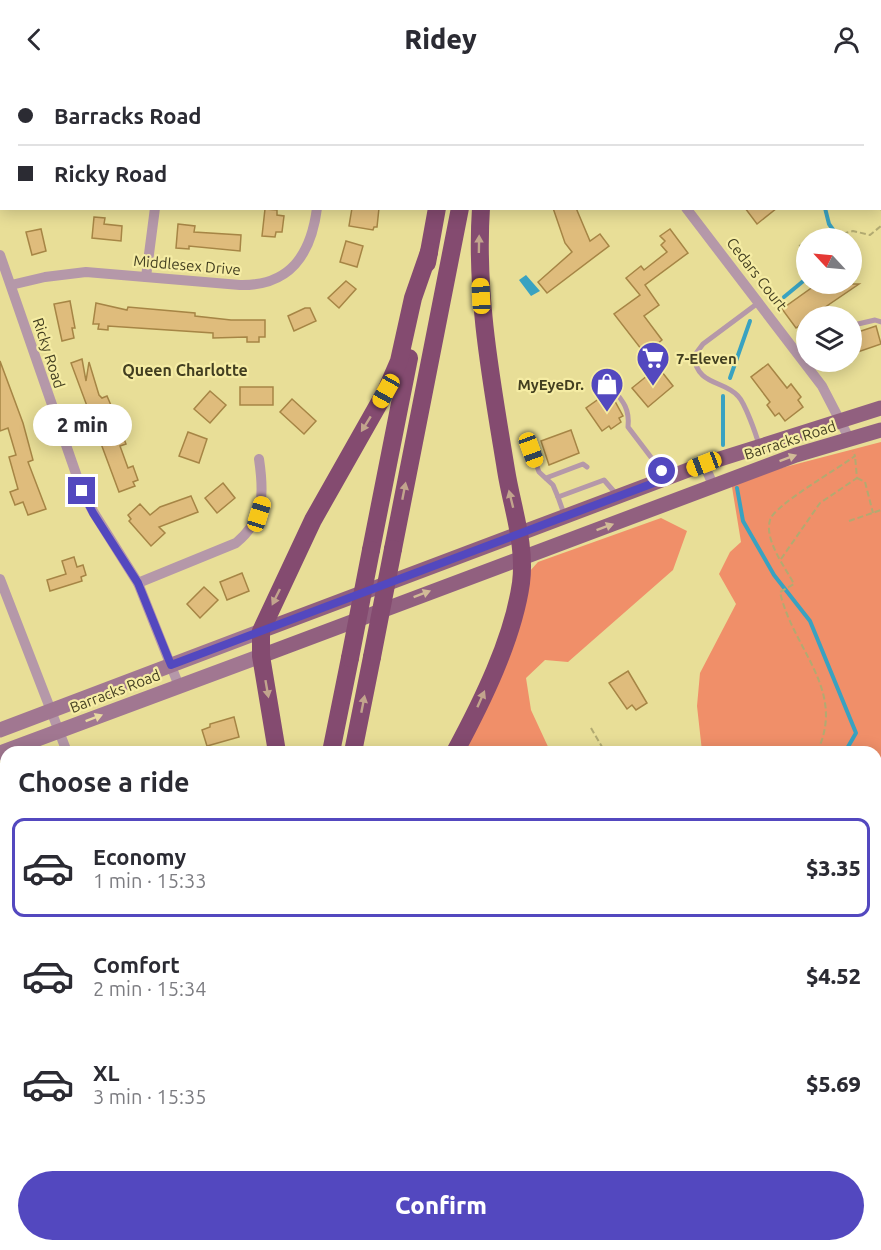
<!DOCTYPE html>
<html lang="en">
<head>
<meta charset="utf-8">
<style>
  body { margin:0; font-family:Ubuntu,sans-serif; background:#f2f2f3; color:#2b2b33; height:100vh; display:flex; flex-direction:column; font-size:22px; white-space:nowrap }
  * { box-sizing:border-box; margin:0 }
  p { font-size:20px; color:#7c7c81 }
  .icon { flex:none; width:33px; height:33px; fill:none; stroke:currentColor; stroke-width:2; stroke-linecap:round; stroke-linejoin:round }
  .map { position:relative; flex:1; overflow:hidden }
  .sheet { position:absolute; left:0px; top:668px; width:882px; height:506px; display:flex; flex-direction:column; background:#fff; border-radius:18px 18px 0 0; box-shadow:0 3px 15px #0003 }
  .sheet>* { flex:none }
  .hud { position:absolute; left:0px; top:0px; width:882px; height:132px; box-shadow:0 3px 15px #0003; display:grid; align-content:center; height:132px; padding:0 18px; background:#fff }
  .needle { width:39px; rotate:296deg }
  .tools { position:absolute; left:796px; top:150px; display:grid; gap:12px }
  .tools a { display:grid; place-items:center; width:66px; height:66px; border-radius:50%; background:#fff; box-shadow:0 3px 15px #0003; font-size:30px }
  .end { position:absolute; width:27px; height:27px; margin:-14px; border:8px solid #5348bf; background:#fff; box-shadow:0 0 0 3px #fff }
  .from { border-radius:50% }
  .bubble { position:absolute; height:42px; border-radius:21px; background:#fff; box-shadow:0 3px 15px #0003; font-size:20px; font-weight:800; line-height:42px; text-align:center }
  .car { position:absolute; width:18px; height:36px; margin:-18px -9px; border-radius:8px; box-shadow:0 0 4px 2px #0007; background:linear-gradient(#f5c518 24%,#345 0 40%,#f5c518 0 76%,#345 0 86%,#f5c518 0) }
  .hud b { display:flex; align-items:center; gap:21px; height:57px; font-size:22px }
  .hud b+b { border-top:2px solid #e1e1e2 }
  .hud i { width:15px; height:15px; background:#2b2b33 }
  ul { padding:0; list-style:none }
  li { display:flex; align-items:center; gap:18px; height:99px; margin:0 12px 9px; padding:0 6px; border:3px solid transparent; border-radius:12px }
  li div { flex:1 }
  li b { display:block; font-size:22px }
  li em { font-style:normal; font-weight:800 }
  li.current { border-color:#5348bf }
  li>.icon { width:54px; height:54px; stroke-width:1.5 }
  h2 { padding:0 18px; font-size:27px; line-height:72px }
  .action { display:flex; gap:12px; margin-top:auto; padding:12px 18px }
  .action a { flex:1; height:69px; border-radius:36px; background:#5348bf; color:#fff; font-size:24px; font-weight:800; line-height:69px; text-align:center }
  header { display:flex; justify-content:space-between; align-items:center; height:78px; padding:0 18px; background:#fff; font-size:27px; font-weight:800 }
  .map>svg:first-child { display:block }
</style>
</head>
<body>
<header><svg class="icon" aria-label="back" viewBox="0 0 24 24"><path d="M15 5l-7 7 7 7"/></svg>Ridey<svg class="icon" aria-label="person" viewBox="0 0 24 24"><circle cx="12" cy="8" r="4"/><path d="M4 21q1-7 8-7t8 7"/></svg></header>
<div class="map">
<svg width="881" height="1172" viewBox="0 0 881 1172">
  <rect width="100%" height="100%" fill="#e8de97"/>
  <g fill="#f08f69">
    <polygon points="881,364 881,1172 834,1172 840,1167 876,1167 876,674 702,673 697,628 700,595 736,526 719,496 730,474 741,464 731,403"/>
    <polygon points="661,440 687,453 673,492 568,584 545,582 526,600 531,632 550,673 459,674 529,494 538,484"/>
    <polygon points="268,1167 517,1167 513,1172 267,1172"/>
  </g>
  <polygon fill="#39a2c1" points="526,197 540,213 531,218 519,202"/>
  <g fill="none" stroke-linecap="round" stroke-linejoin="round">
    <g stroke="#39a2c1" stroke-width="4">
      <polyline points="839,0 839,2"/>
      <polyline points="825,130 829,146 839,160"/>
      <polyline points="784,219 807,200"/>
      <polyline points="730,300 750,243"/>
      <polyline points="723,367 723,318"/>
      <polyline points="737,410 743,443 774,497 810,543 856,655 845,674"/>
    </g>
  </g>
  <g fill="#dfbc7c" stroke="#a68545" stroke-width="1.5">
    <polygon points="352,130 379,130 377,149 374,149 373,152 349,148"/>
    <polygon points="553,130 576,130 590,163 600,156 609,168 547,215 538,204 572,174 565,165"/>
    <polygon points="745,130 777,130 757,146"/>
    <polygon points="265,131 277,132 277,137 284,138 282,154 276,154 275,159 262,158"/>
    <polygon points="94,139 105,140 104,146 122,148 121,163 92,160"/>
    <polygon points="178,146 195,148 194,154 241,157 240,173 189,168 189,171 176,170"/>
    <polygon points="41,151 46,173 32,177 26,154"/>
    <polygon points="670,151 688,175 645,207 659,227 644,238 662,262 645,276 614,236 640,217 626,200 641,188 644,192 667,174 661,167 665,163 660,158"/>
    <polygon points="346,163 363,168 357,189 340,184"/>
    <polygon points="346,203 356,211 339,230 328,220"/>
    <polygon points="817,206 859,206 812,238 807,238 807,242 796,250 782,231"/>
    <polygon points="70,223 75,250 72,250 74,260 62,263 54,226"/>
    <polygon points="96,225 127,232 128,229 195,235 195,238 231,242 265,242 265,259 259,259 259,264 247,264 247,259 213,260 213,255 108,248 108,252 98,251 99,246 93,246"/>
    <polygon points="305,230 310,230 316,243 294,253 288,238"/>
    <polygon points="876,248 881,266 852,276 852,256"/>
    <polygon points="82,281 86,303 89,284 99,317 102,320 107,318 113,332 107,337 114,355 121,353 126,366 120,368 128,390 133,388 138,402 133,404 135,408 119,414 71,285"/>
    <polygon points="0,283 23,345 33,382 28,384 46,431 28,437 23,424 15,427 10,414 18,411 9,379 16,377 8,350 0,353"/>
    <polygon points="768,286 787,310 791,306 801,319 798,322 803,329 785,343 779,335 775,338 767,327 770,324 751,299"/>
    <polygon points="658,289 673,308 648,329 632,310"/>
    <rect x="240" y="309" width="33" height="18"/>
    <polygon points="210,313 226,327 210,345 194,331"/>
    <polygon points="603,318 607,322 612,318 623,338 619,340 621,344 611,351 609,348 602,353 586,330"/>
    <polygon points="292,321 316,343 304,356 280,334"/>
    <polygon points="571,352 579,375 549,387 541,363"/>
    <polygon points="188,354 207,361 199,385 179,378"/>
    <polygon points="223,405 235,420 217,435 205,420"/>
    <polygon points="191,418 198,434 159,449 165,455 151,468 129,443 131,441 128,437 140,426 150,437 160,429"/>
    <polygon points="74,479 77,489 83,487 86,497 81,499 82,503 50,513 47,502 66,496 62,483"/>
    <polygon points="242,495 249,513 227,522 220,504"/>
    <polygon points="204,509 218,522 200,540 187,526"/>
    <polygon points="628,593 647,625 636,632 632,627 627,631 609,605"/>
    <polygon points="234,639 239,659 207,668 202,652 210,649 210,646"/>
  </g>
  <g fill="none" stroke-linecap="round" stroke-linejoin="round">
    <g stroke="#b2aa71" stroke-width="2" stroke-dasharray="6 3" stroke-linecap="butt">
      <polyline points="849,0 849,2"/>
      <polyline points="880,130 881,132"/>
      <polyline points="825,160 853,153 870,157 881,148"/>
      <polyline points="799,168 807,165"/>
      <polyline points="857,400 865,404 873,435"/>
      <polyline points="849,443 881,432"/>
      <polyline points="781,481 820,425 857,400 855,378"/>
      <polyline points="591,650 605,674"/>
      <path d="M817,674c30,-62 -24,-102 -37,-160l14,-8c-9,-17 -30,-44 -24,-64 3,-14 69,-52 85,-64l-2,-5"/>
      <polyline points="876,831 881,818"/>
      <polyline points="876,864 881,869"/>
      <polyline points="381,1167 381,1172"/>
      <polyline points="325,1172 331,1167"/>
      <polyline points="827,1172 832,1167"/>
    </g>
    <g stroke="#b598a9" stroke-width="5">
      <path d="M758,225l-55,41 -9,12c3,30 30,24 44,40 7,7 18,38 21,49"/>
      <polyline points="858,246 875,242 881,244"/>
      <path d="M612,310c11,13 18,21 16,39l38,50"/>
      <polyline points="531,372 539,394 553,407 558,419"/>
      <polyline points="546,400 583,386 587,389"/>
      <polyline points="564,436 558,419 604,402 617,417"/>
      <polyline points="876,1068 881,1075"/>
      <polyline points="876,1131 881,1137"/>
      <polyline points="756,1167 767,1172"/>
      <polyline points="540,1172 543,1167"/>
    </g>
    <g stroke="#b598a9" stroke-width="10">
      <polyline points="344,2 345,0"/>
      <polyline points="686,130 822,308 850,362"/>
      <polyline points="0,177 82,413 94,435 138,505 179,608"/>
      <polyline points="146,199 155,130"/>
      <path d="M11,207l34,-8 41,-5 154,13c50,1 71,-30 77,-77"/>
      <polyline points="704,386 713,407"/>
      <polyline points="0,501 67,674"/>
      <path d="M138,505l98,-40c29,-24 28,-50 23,-84"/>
      <polyline points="0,927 6,925"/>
      <polyline points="0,1132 6,1135"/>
      <polyline points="645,1167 665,1172"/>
      <polyline points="605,1172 623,1167"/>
    </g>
    <g stroke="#a17791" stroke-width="15">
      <polyline points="0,652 261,553"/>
      <polyline points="0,675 261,578"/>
    </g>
    <g stroke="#91607f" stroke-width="15">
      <polyline points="261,553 704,386 881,330"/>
      <polyline points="261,578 796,377 881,352"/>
    </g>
    <g stroke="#844b70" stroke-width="18">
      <polyline points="472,2 472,0"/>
      <polyline points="495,2 495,0"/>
      <polyline points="427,185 437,130"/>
      <polyline points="393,471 460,130"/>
      <polyline points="371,472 409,280"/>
      <polyline points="277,674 261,578 261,553 313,442 386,313 399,283 413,220 429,174"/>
      <polyline points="331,674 350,580"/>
      <polyline points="353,674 372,579"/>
      <path d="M455,674c27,-50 58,-113 66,-169 5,-39 -9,-75 -15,-113 -14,-86 -31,-174 -25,-262"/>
      <polyline points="230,1172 231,1167"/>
      <polyline points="252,1172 253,1167"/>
    </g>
    <g stroke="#844b70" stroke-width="18">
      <polyline points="372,579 393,471"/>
      <polyline points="350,580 371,472"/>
    </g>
  </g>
  <defs><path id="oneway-solid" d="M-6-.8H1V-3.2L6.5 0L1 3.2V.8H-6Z" transform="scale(1.5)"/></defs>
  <g fill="#c2a48d">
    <use href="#oneway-solid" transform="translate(479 166) rotate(-89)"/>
    <use href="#oneway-solid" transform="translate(366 346) rotate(122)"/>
    <use href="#oneway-solid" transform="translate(404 413) rotate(-79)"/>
    <use href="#oneway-solid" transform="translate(511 421) rotate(-104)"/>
    <use href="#oneway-solid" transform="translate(276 519) rotate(116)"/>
    <use href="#oneway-solid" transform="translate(267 611) rotate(80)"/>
    <use href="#oneway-solid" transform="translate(481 621) rotate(-66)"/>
    <use href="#oneway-solid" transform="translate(363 626) rotate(-79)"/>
  </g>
  <g fill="#d2bb97">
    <use href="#oneway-solid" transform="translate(788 380) rotate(-20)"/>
    <use href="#oneway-solid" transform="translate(605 449) rotate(-20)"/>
    <use href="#oneway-solid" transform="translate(422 516) rotate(-21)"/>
  </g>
  <use fill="#e8daa1" href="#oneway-solid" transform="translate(94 640) rotate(-21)"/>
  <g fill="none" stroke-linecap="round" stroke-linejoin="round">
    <polyline stroke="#5348bf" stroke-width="8" points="82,413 93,435 138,505 171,587 667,400 662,393"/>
  </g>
  <defs>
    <g id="supermarket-pin" transform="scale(1.725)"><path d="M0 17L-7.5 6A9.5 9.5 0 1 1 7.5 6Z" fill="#5348bf" stroke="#f5eca4"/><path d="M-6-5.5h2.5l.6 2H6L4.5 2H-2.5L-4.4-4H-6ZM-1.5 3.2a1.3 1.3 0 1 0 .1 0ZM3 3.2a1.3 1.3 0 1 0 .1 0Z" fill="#fff"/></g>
    <g id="shop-pin" transform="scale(1.725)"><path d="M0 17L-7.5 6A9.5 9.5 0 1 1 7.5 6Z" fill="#5348bf" stroke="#f5eca4"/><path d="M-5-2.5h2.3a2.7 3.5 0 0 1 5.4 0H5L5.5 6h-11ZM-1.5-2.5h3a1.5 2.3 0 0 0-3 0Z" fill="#fff"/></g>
  </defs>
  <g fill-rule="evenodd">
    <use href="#supermarket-pin" x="653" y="280"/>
    <use href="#shop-pin" x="607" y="306"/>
  </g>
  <g text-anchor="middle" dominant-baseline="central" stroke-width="4.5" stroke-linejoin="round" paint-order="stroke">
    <g font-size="15" fill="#423e20" stroke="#f5eca4">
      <text transform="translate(187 187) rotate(5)">Middlesex Drive</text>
      <text transform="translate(757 196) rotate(52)">Cedars Court</text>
      <text transform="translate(49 275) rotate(72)">Ricky Road</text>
      <text transform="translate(790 362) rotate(-18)">Barracks Road</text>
      <text transform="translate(115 613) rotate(-21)">Barracks Road</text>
    </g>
    <g font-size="15" font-weight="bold" fill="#423e20" stroke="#f5eca4" text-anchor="start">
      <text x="676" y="280">7-Eleven</text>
      <text x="584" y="306" text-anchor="end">MyEyeDr.</text>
    </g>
    <g font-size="16" font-weight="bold" fill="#423e20" stroke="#f5eca4">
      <text x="185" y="292">Queen Charlotte</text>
    </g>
  </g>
</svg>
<div class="tools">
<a><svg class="needle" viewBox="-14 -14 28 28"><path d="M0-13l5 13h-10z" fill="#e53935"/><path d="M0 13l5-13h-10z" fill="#7c7c81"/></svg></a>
<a><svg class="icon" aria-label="layers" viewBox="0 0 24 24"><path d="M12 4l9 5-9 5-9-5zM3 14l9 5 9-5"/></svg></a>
</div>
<i class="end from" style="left:662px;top:393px"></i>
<i class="end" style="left:82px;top:413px"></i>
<div class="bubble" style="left:33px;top:326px;width:99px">2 min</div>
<i class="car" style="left:481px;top:218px;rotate:357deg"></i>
<i class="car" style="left:386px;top:313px;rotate:209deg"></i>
<i class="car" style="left:531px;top:372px;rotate:160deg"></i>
<i class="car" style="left:704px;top:386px;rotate:249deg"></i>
<i class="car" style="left:259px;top:436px;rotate:17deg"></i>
<div class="hud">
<b><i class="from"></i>Barracks Road</b>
<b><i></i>Ricky Road</b>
</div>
<section class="sheet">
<h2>Choose a ride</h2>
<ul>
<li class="current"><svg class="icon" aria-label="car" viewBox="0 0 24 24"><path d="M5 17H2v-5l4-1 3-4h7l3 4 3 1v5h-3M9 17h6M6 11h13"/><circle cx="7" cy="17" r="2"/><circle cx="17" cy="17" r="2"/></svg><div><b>Economy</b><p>1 min · 15:33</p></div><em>$3.35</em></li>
<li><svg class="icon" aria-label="car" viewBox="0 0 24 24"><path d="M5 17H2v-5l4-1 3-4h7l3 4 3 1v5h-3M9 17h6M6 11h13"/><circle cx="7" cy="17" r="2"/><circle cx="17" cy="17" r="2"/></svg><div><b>Comfort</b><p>2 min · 15:34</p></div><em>$4.52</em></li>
<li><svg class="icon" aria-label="car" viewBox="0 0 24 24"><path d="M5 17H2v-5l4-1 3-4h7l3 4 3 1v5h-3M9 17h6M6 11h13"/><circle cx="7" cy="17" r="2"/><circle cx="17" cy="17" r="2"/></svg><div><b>XL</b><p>3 min · 15:35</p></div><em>$5.69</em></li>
</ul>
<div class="action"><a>Confirm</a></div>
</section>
</div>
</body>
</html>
